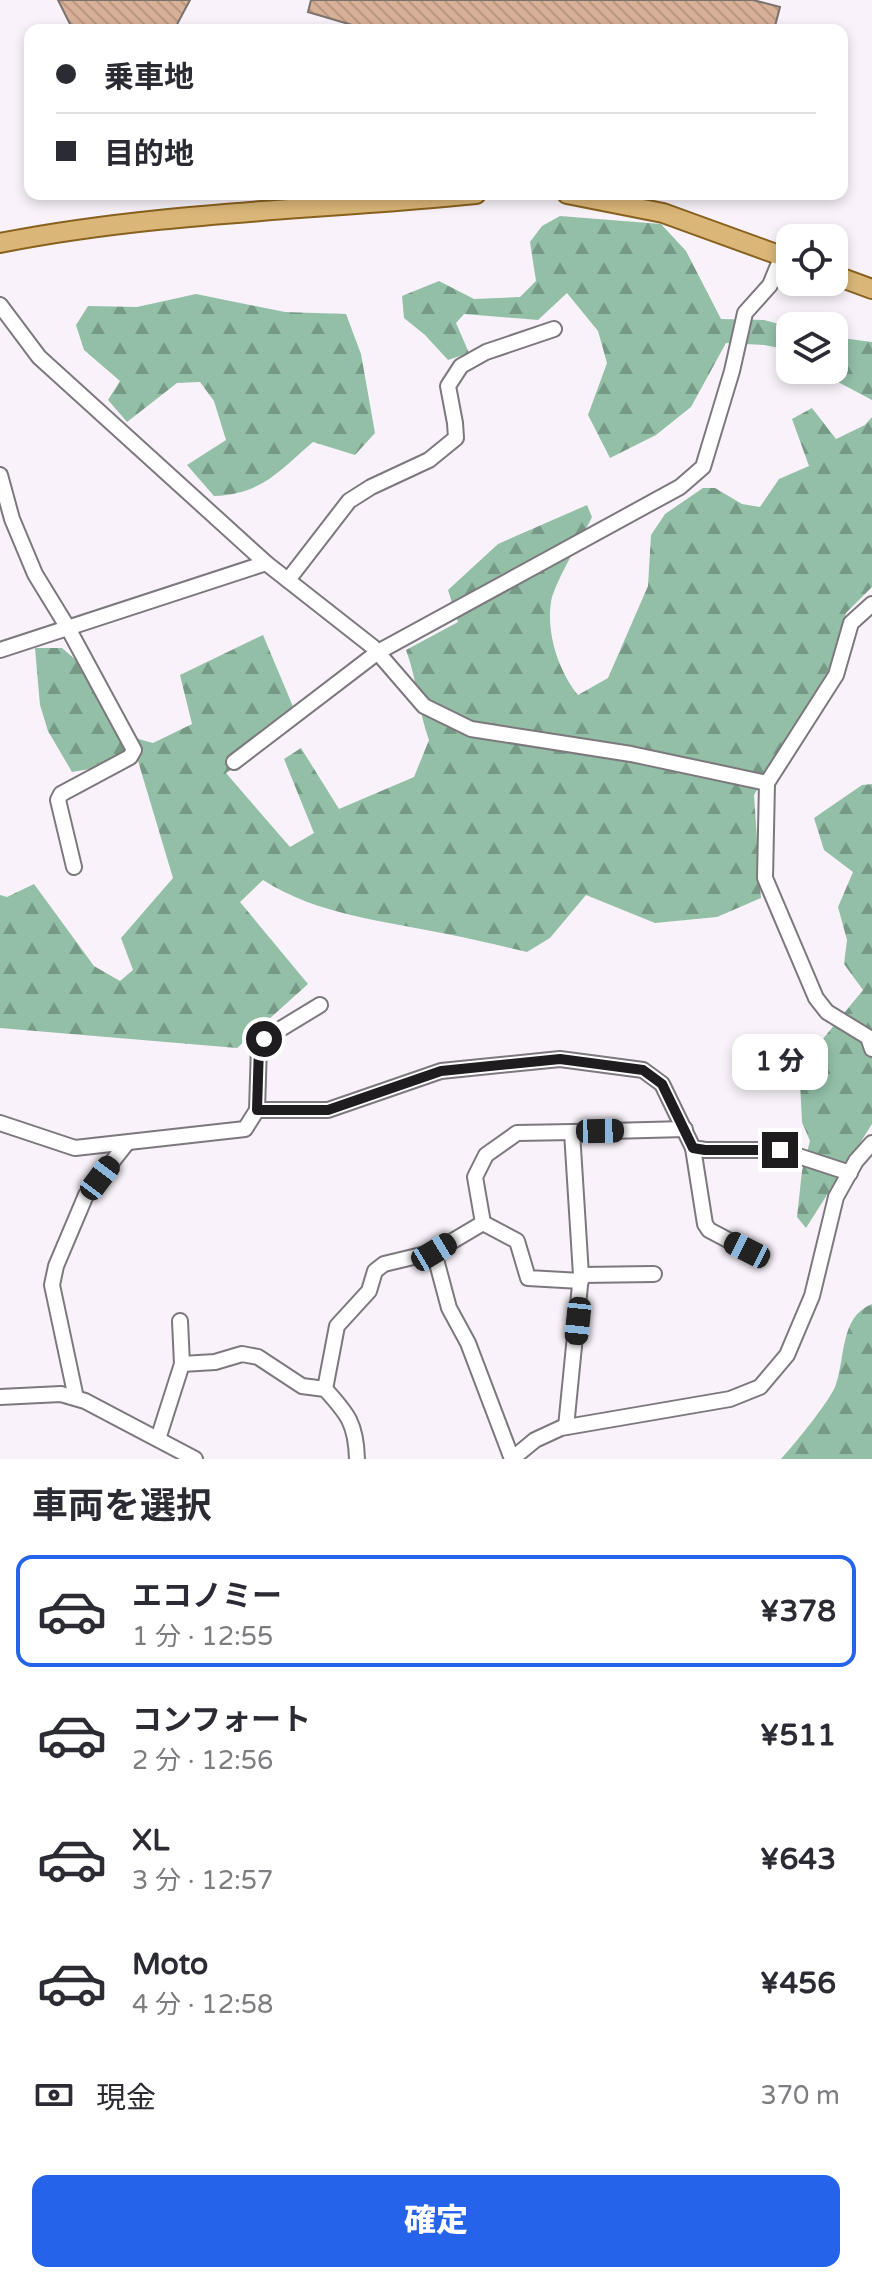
<!DOCTYPE html>
<html lang="ja">
<head>
<meta charset="utf-8">
<style>
  body { margin:0; font-family:"Varela Round","Noto Sans JP",sans-serif; background:#f7f7f7; color:#2b2b33; height:100vh; display:flex; flex-direction:column; font-size:30px; white-space:nowrap }
  * { box-sizing:border-box; margin:0 }
  p { font-size:26px; color:#7c7c81 }
  .icon { flex:none; width:44px; height:44px; fill:none; stroke:currentColor; stroke-width:2; stroke-linecap:round; stroke-linejoin:round }
  .map { position:relative; height:1459px; overflow:hidden }
  .details { display:flex; flex-direction:column; background:#fff; flex:1 }
  .details>* { flex:none }
  .hud { position:absolute; left:24px; top:24px; width:824px; height:176px; border-radius:16px; box-shadow:0 4px 12px #0003; display:grid; align-content:center; height:176px; padding:0 32px; background:#fff }
  .fabs { position:absolute; left:776px; top:224px; display:grid; gap:16px }
  .fabs a { display:grid; place-items:center; width:72px; height:72px; border-radius:16px; background:#fff; box-shadow:0 4px 12px #0003; font-size:40px }
  .end { position:absolute; width:36px; height:36px; margin:-18px; border:10px solid #1e1c1e; background:#fff; box-shadow:0 0 0 4px #fff }
  .from { border-radius:50% }
  .bubble { position:absolute; height:56px; border-radius:16px; background:#fff; box-shadow:0 4px 12px #0003; font-size:26px; font-weight:800; line-height:56px; text-align:center }
  .car { position:absolute; width:24px; height:48px; margin:-24px -12px; border-radius:10px; box-shadow:0 0 6px 2px #0007; background:linear-gradient(#222 24%,#8ab4d8 0 40%,#222 0 76%,#8ab4d8 0 86%,#222 0) }
  .hud b { display:flex; align-items:center; gap:28px; height:76px; font-size:30px }
  .hud b+b { border-top:2px solid #e1e1e2 }
  .hud i { width:20px; height:20px; background:#2b2b33 }
  ul { padding:0; list-style:none }
  li { display:flex; align-items:center; gap:24px; height:112px; margin:0 16px 12px; padding:0 16px; border:4px solid transparent; border-radius:16px }
  li div { flex:1 }
  li b { display:block; font-size:30px }
  li em { font-style:normal; font-weight:800 }
  li.on { border-color:#2563eb }
  li>.icon { width:72px; height:72px; stroke-width:1.5 }
  h2 { padding:0 32px; font-size:36px; line-height:96px }
  .pay { display:flex; align-items:center; gap:20px; height:88px; padding:0 32px; font-size:30px }
  .pay p { margin-inline-start:auto }
  .primary-button { display:flex; gap:16px; margin-top:auto; padding:16px 32px }
  .primary-button a { flex:1; height:92px; border-radius:16px; background:#2563eb; color:#fff; font-size:32px; font-weight:800; line-height:92px; text-align:center }
  .map>svg:first-child { display:block }
</style>
</head>
<body>
<div class="map">
<svg width="872" height="1459" viewBox="0 0 872 1459">
  <defs>
    <pattern id="forest-firs" width="22" height="20" patternUnits="userSpaceOnUse" patternTransform="scale(2)"><rect width="22" height="20" fill="#93bfa7"/><path d="M5 1l3.5 6h-7zM16 11l3.5 6h-7z" fill="#779a87"/></pattern>
    <pattern id="building-back-hatch" width="6" height="6" patternUnits="userSpaceOnUse" patternTransform="scale(2)"><rect width="6" height="6" fill="#d8b097"/><path d="M-1 5l2 2M0 0l6 6M5-1l2 2" fill="none" stroke="#b99782"/></pattern>
  </defs>
  <rect width="100%" height="100%" fill="#f9f2fa"/>
  <g fill="url(#forest-firs)">
    <polygon points="560,216 661,224 686,251 721,319 764,320 790,327 790,350 764,345 726,343 691,407 656,435 610,458 588,415 607,363 598,331 567,293 538,320 464,314 456,323 469,353 448,360 425,335 404,318 402,296 439,281 474,299 520,297 536,281 530,242 542,226"/>
    <path d="M196,294l89,18 61,2 15,40 14,79 -20,22 -42,-13c-34,29 -51,52 -99,54l-27,-31 39,-25 -12,-39 -14,-19 -23,1 -50,39 -19,-22 12,-19 -36,-31 -8,-25 12,-19 49,1z"/>
    <polygon points="834,337 872,342 872,400 838,382 823,370 834,370"/>
    <path d="M812,408l24,31 29,-14 7,-8v170l-26,26 -18,58 -74,124 7,103 -44,19 -62,6 -69,-28 -36,43 -23,14c-27,-6 -53,-13 -80,-18 -62,-13 -130,-19 -184,-54l-23,22 68,82 -71,64 -237,-20v-133l7,2 27,-13 60,82 26,15 13,-11 -12,-32 52,-60 -35,-117 -66,11 -24,-41 -8,-26 -5,-57h27l21,18 52,72 18,5 39,-19 -12,-49 83,-40 34,81 -8,15 -63,42 64,74 24,-14 -30,-74 17,-11 38,61 75,-32 15,-37c-11,-30 -12,-61 -23,-90l52,-28 -10,-32 50,-46 89,-39 5,12c-9,19 -38,66 -41,85 -5,31 8,70 27,93l30,-17 40,-92 3,-51 14,-21 38,-26h12l27,16 18,3 19,-28 30,-13 -17,-47z"/>
    <polygon points="872,784 872,1124 806,1228 797,1217 802,1171 810,1141 802,1122 800,1083 822,1040 863,990 844,964 847,940 838,907 853,872 824,850 814,818 862,785"/>
    <path d="M872,1304v155h-91c13,-14 47,-56 54,-72 11,-28 4,-70 37,-83z"/>
  </g>
  <g fill="url(#building-back-hatch)" stroke="#7a726d" stroke-width="2">
    <polygon points="58,0 190,0 174,30 73,30"/>
    <polygon points="311,0 753,0 780,7 774,30 369,30 308,12"/>
  </g>
  <g fill="none" stroke-linecap="round" stroke-linejoin="round">
    <g stroke="#7d787e" stroke-width="18">
      <g id="minor">
        <polyline points="0,305 39,357 266,563 373,647 424,706 471,729 631,754 767,783"/>
        <polyline points="0,475 12,519 35,574 68,628 134,750 130,757 61,794 58,800 74,867"/>
        <polyline points="288,580 349,501 371,487 429,460 456,438 455,423 448,386 461,366 486,352 554,329"/>
        <polyline points="872,604 851,623 836,675 767,783 765,878 816,998 827,1012 868,1037 872,1049"/>
        <polyline points="0,650 266,563"/>
        <polyline points="234,762 378,652 680,487 703,467 732,371 745,313 770,285 782,256"/>
        <polyline points="257,1110 328,1110 441,1071 560,1059 643,1070 662,1084 693,1148 705,1150 780,1150 850,1173"/>
        <polyline points="0,1123 75,1148 245,1129 257,1110 259,1046 264,1039 320,1005"/>
        <polyline points="693,1148 705,1224 709,1230 747,1250"/>
        <polyline points="483,1223 517,1241 528,1278 581,1281"/>
        <polyline points="434,1252 449,1308 468,1343 512,1459"/>
        <polyline points="581,1275 654,1274"/>
        <path d="M182,1364l33,-2 27,-8 16,3 44,29 23,3c23,25 31,35 32,70"/>
        <polyline points="325,1389 337,1326 369,1291 375,1271 384,1264 434,1252 483,1223 475,1177 486,1155 517,1133 572,1132"/>
        <polyline points="0,1397 61,1394 85,1401 195,1459"/>
        <polyline points="76,1398 52,1285 56,1266 86,1195 127,1143"/>
        <polyline points="566,1427 581,1275 572,1132 685,1129"/>
        <polyline points="158,1439 182,1364 180,1321"/>
        <polyline points="512,1459 535,1440 561,1428 730,1399 760,1387 787,1355 812,1296 836,1197 856,1161 872,1143"/>
      </g>
    </g>
    <g stroke="#88611e" stroke-width="22">
      <g id="major">
        <polyline points="567,194 663,213 790,259"/>
        <path d="M0,243c156,-31 317,-33 476,-49"/>
        <polyline points="834,275 872,289"/>
      </g>
    </g>
    <use href="#minor" stroke="#fff" stroke-width="14"/>
    <use href="#major" stroke="#dab678" stroke-width="18"/>
  </g>
  <g fill="none" stroke-linecap="round" stroke-linejoin="round">
    <polyline stroke="#1e1c1e" stroke-width="10" points="264,1039 259,1046 257,1110 328,1110 441,1071 560,1059 643,1070 662,1084 693,1148 705,1150 780,1150"/>
  </g>
</svg>
<div class="fabs">
<a><svg class="icon" aria-label="locate" viewBox="0 0 24 24"><circle cx="12" cy="12" r="6"/><path d="M12 2v4M12 18v4M2 12h4M18 12h4"/></svg></a>
<a><svg class="icon" aria-label="layers" viewBox="0 0 24 24"><path d="M12 4l9 5-9 5-9-5zM3 14l9 5 9-5"/></svg></a>
</div>
<i class="end from" style="left:264px;top:1039px"></i>
<i class="end" style="left:780px;top:1150px"></i>
<div class="bubble" style="left:732px;top:1034px;width:96px">1 分</div>
<i class="car" style="left:600px;top:1131px;rotate:89deg"></i>
<i class="car" style="left:100px;top:1178px;rotate:37deg"></i>
<i class="car" style="left:747px;top:1250px;rotate:297deg"></i>
<i class="car" style="left:434px;top:1252px;rotate:59deg"></i>
<i class="car" style="left:578px;top:1321px;rotate:186deg"></i>
<div class="hud">
<b><i class="from"></i>乗車地</b>
<b><i></i>目的地</b>
</div>
</div>
<section class="details">
<h2>車両を選択</h2>
<ul>
<li class="on"><svg class="icon" aria-label="car" viewBox="0 0 24 24"><path d="M5 17H2v-5l4-1 3-4h7l3 4 3 1v5h-3M9 17h6M6 11h13"/><circle cx="7" cy="17" r="2"/><circle cx="17" cy="17" r="2"/></svg><div><b>エコノミー</b><p>1 分 · 12:55</p></div><em>¥378</em></li>
<li><svg class="icon" aria-label="car" viewBox="0 0 24 24"><path d="M5 17H2v-5l4-1 3-4h7l3 4 3 1v5h-3M9 17h6M6 11h13"/><circle cx="7" cy="17" r="2"/><circle cx="17" cy="17" r="2"/></svg><div><b>コンフォート</b><p>2 分 · 12:56</p></div><em>¥511</em></li>
<li><svg class="icon" aria-label="car" viewBox="0 0 24 24"><path d="M5 17H2v-5l4-1 3-4h7l3 4 3 1v5h-3M9 17h6M6 11h13"/><circle cx="7" cy="17" r="2"/><circle cx="17" cy="17" r="2"/></svg><div><b>XL</b><p>3 分 · 12:57</p></div><em>¥643</em></li>
<li><svg class="icon" aria-label="car" viewBox="0 0 24 24"><path d="M5 17H2v-5l4-1 3-4h7l3 4 3 1v5h-3M9 17h6M6 11h13"/><circle cx="7" cy="17" r="2"/><circle cx="17" cy="17" r="2"/></svg><div><b>Moto</b><p>4 分 · 12:58</p></div><em>¥456</em></li>
</ul>
<div class="pay"><svg class="icon" aria-label="cash" viewBox="0 0 24 24"><path d="M3 7h18v10H3z"/><circle cx="12" cy="12" r="2"/></svg>現金<p>370 m</p></div>
<div class="primary-button"><a>確定</a></div>
</section>
</body>
</html>
